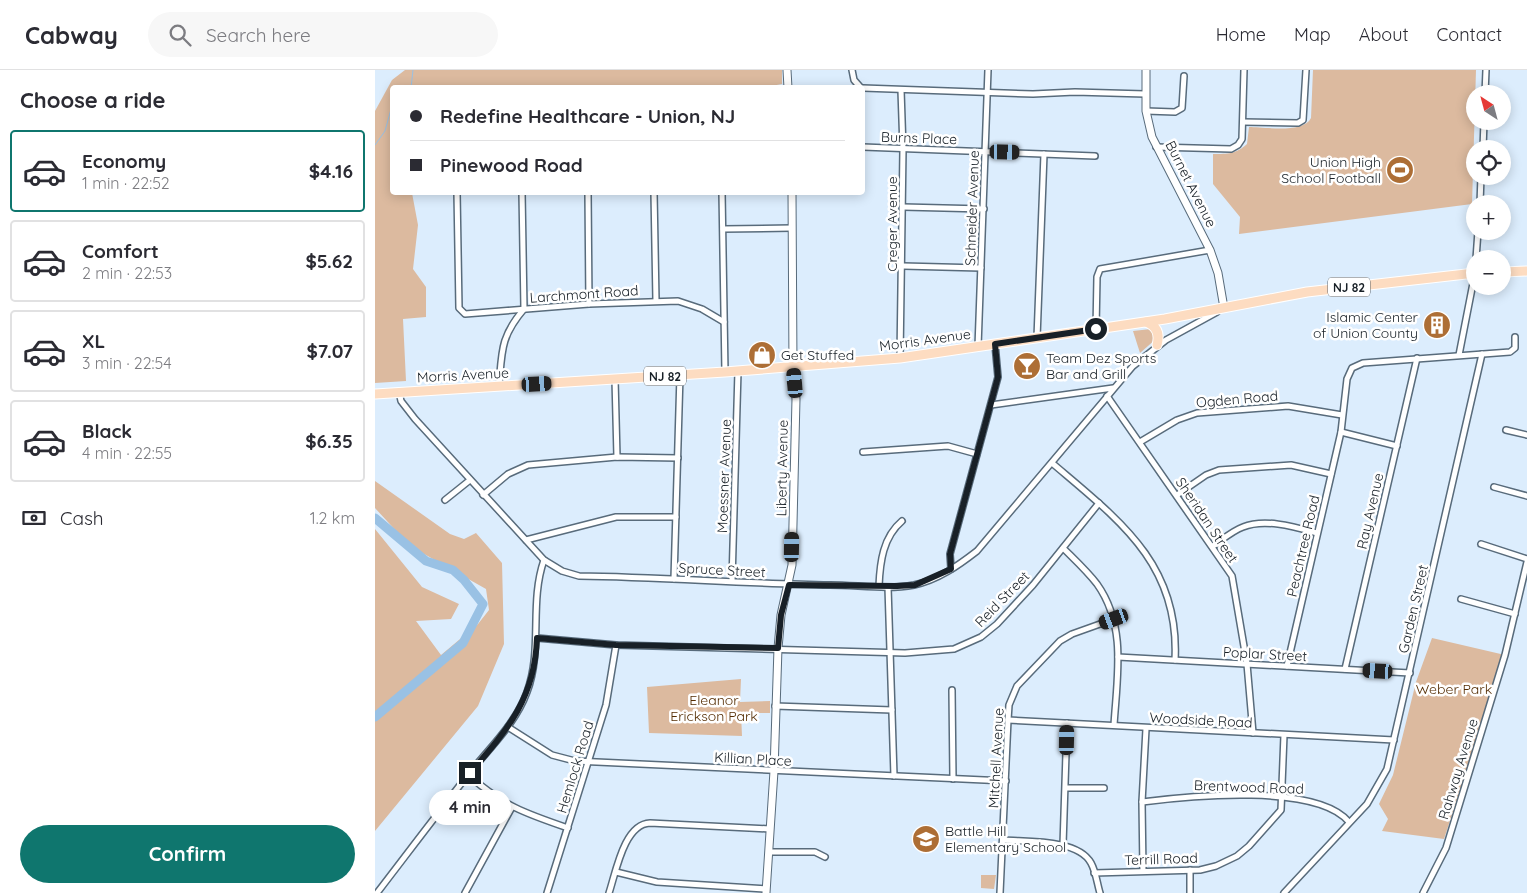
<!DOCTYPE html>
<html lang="en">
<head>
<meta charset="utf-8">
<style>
  body { margin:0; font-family:Quicksand,sans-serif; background:#f7f7f7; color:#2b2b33; height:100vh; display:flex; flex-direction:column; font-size:19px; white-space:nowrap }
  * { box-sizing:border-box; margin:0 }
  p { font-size:16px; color:#7c7c81 }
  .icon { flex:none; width:28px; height:28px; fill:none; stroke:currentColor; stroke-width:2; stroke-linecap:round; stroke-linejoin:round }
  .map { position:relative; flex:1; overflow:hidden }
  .sheet { display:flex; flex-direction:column; background:#fff; width:375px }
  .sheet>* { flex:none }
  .hud { position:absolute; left:15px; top:15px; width:475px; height:110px; border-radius:5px; box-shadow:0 2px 12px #0003; display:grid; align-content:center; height:110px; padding:0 20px; background:#fff }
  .needle { width:32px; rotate:324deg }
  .buttons { position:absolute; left:1091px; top:15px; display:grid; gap:10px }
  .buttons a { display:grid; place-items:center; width:45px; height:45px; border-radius:50%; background:#fff; box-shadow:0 2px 12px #0003; font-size:25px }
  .end { position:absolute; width:22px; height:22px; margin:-11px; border:6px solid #182027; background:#fff; box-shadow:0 0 0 2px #fff }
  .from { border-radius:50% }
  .bubble { position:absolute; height:35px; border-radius:18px; background:#fff; box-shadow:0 2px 12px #0003; font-size:16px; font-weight:800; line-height:35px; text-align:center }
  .car { position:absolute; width:15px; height:30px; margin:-15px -8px; border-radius:6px; box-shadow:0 0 4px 1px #0007; background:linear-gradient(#222 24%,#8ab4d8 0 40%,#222 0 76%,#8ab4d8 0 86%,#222 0) }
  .hud b { display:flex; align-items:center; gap:18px; height:48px; font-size:19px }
  .hud b+b { border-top:1px solid #e1e1e2 }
  .hud i { width:12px; height:12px; background:#2b2b33 }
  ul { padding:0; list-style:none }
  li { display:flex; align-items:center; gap:15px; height:82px; margin:0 10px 8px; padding:0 10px; border:2px solid #e1e1e2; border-radius:5px }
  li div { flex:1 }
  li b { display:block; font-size:19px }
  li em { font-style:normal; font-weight:800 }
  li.selected { border-color:#0f766e }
  li>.icon { width:45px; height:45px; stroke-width:1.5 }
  h2 { padding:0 20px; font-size:22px; line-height:60px }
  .pay { display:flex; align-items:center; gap:12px; height:55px; padding:0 20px; font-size:19px }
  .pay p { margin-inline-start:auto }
  .action { display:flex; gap:10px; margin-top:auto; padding:10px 20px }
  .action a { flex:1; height:58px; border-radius:30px; background:#0f766e; color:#fff; font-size:20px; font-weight:800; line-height:58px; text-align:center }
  header { display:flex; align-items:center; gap:30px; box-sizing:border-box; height:70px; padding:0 25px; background:#fff; border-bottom:1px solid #e1e1e2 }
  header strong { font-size:24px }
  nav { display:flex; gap:28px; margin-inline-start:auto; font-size:18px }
  .search { width:350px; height:45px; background:#f7f7f7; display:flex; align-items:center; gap:12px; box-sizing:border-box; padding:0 18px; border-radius:28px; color:#7c7c81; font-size:19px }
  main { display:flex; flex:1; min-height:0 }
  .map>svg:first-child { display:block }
</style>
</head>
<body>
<header>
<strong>Cabway</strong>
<div class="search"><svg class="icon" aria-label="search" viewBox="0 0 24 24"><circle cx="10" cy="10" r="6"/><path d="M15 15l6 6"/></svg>Search here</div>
<nav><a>Home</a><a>Map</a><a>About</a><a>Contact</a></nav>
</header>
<main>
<section class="sheet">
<h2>Choose a ride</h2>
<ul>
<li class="selected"><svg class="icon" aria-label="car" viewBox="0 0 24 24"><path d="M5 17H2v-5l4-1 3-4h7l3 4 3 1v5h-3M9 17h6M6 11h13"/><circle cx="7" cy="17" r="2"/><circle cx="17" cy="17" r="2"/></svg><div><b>Economy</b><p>1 min · 22:52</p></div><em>$4.16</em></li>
<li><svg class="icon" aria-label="car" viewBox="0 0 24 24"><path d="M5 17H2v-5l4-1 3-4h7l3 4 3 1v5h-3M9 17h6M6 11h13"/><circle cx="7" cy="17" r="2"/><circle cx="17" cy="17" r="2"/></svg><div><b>Comfort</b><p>2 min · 22:53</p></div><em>$5.62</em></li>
<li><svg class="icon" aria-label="car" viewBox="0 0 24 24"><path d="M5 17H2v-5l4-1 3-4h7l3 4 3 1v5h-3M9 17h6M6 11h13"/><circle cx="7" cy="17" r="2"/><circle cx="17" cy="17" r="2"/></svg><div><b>XL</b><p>3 min · 22:54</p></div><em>$7.07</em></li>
<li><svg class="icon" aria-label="car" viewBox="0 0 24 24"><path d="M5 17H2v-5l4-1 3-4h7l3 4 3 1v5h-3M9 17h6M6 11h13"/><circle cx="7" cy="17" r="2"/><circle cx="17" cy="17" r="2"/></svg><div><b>Black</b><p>4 min · 22:55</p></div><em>$6.35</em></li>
</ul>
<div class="pay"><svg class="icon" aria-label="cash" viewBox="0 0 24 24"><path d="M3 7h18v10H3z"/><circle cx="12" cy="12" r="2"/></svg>Cash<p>1.2 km</p></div>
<div class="action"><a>Confirm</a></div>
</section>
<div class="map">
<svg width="1152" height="823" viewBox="0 0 1152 823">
  <rect width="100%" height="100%" fill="#dcedfd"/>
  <g fill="#dcba9f">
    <polygon points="30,0 407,0 407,14 386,18 18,18 18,122 37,123 43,155 38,199 51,217 51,247 28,249 31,311 0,313 0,41 17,10"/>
    <path d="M938,0h163l-4,134 -233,30 1,-17 -27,-33v-30c15,0 23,0 34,-10l2,-17c16,0 54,7 62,-9z"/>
    <polygon points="776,259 781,269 765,283 758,261"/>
    <polygon points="0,411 75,464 89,469 101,463 127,493 129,574 103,636 0,761 0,459 47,517 84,534 76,549 41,551 66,585 103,554 114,540 111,519 35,476 0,438"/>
    <polygon points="1057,568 1130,585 1069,769 1007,761 1013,749 1004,734 1018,705 1041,612"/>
    <polygon points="366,609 365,632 395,631 395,643 366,643 367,666 274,663 272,617"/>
    <polygon points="606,805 621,805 619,819 606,818"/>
  </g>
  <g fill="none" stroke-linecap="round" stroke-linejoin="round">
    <g stroke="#99c1e4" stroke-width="1">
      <polyline points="36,18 38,0"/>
      <polyline points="0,75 10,61 18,32"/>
    </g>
    <polyline stroke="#99c1e4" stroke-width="9" points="0,448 51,491 78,500 89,510 108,534 88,573 0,647"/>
    <g stroke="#586b7b" stroke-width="8">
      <g id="minor">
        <polyline points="477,0 479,10 486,18"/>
        <polyline points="488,18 658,24 700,22 770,24"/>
        <polyline points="1110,24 1111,0"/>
        <polyline points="771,41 800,42 807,38 809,6"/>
        <polyline points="868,52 923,53 928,50 931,0"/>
        <polyline points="488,77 720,86"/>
        <polyline points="781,77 856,79 863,75 867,69 869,0"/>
        <polyline points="1108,79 1109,51"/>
        <polyline points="82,122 84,238 90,244 214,234 303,231 327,239 349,252"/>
        <polyline points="147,122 149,239"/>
        <polyline points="213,122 214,234"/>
        <polyline points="279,122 281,231"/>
        <polyline points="347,122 350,302"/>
        <polyline points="1105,134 1106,106"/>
        <polyline points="528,137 609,139"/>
        <polyline points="348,159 417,158"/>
        <polyline points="1101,189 1103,161"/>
        <polyline points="528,196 606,198"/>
        <polyline points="721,259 722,207 725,199 835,180"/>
        <polyline points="662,268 669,84"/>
        <polyline points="603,277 613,0"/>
        <polyline points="1084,285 1100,203"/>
        <polyline points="525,288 528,79 526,20"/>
        <polyline points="240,309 242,387"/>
        <path d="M124,316c3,-34 1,-49 25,-77"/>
        <path d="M24,322l2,9 14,18 129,141 18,11 17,5c84,1 168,8 251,9 28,0 57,5 84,0 24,-5 45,-20 63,-34l156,-185 33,-26 51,-28"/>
        <polyline points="732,326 857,506 872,594 878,663"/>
        <polyline points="616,335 738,318"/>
        <polyline points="1131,360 1152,365"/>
        <polyline points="966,362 1022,376"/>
        <polyline points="765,372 802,350 822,343 913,336 967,345"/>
        <polyline points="488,382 573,376 602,384"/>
        <path d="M677,393c67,57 128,101 123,197"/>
        <polyline points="1119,417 1152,426"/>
        <polyline points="108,425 133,404 153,395 242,387 303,388"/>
        <polyline points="802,425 831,405 844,400 916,395 956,404"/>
        <polyline points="70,430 95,410"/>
        <polyline points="151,470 241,447 301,447"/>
        <polyline points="1106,474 1152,489"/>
        <path d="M838,476c9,-6 19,-15 30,-19 22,-9 52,0 74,6"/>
        <path d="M688,478c12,12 24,23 34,36 30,42 20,93 17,141"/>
        <polyline points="576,499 575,484 623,307 620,274"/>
        <polyline points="299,509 305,305"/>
        <polyline points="357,511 363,301"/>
        <path d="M504,516c1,-24 4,-49 23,-65"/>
        <polyline points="513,517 519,706"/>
        <polyline points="1086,529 1140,544"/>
        <polyline points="162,568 241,575 530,583 579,579 606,567 622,554 658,515 724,433"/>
        <polyline points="743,587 1035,603"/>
        <polyline points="912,596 966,362 972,309 977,298 988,293 1135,282 1140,278 1140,267"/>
        <polyline points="970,599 1042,288"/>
        <polyline points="577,620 578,709"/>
        <polyline points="400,636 517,640"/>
        <polyline points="633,650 1019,670"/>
        <polyline points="133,657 177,685 200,691 631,711"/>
        <path d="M93,705c36,31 56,38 100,53"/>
        <polyline points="691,718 729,718"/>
        <path d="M767,732c47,-6 175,-19 207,20"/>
        <path d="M629,770c24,2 74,-1 87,23 5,9 6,20 9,30"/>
        <polyline points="688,775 692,653"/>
        <polyline points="394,782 440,782 450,787"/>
        <polyline points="815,800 815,823"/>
        <polyline points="768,801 767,732 771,659"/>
        <polyline points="241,802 282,812 391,819"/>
        <polyline points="719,803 825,800 841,796 862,786 874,776 906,740 909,665"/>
        <path d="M2,823c30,-39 60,-79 91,-118 21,-27 47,-50 59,-83 16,-43 2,-89 17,-132"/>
        <polyline points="90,823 137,737"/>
        <polyline points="172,823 231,635 241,575"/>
        <path d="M234,823c7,-21 15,-69 41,-70l120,6"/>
        <polyline points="625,823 633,650 634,635 642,616 685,571 697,564 739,549"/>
        <polyline points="909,823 992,734 1012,699 1107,284"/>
        <polyline points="1048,823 1071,778 1130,585 1152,492"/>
      </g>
    </g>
    <g stroke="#586b7b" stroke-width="9">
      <g id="tertiary">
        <polyline points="412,0 413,18"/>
        <polyline points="771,0 771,41 777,67 835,180 843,203 849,238"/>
        <polyline points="391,823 399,701 403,578 406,545 417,495 421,329 418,297 417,122"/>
      </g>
    </g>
    <g stroke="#fff" stroke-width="11">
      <g id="primary">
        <polyline points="1128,202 1152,201"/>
        <path d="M771,252c11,4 14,12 11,23"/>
        <polyline points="0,324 350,302 525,288 790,249 932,222 1100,203"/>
      </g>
    </g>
    <use href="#minor" stroke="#fff" stroke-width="5"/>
    <use href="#tertiary" stroke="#fff" stroke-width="7"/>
    <use href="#primary" stroke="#fddcc1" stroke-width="9"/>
  </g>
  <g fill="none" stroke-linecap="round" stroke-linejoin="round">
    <path stroke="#182027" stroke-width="6" d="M95,703c37,-43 65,-74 67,-135l79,7 162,3 3,-33 8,-30 108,1 18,-1 36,-16 -1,-15 48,-177 -3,-33 101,-15"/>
  </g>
  <defs>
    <g id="stadium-disc" transform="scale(1.4375)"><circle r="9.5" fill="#ad6e35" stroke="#fff"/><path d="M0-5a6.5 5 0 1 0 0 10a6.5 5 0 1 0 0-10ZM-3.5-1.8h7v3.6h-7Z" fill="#fff"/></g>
    <g id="building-disc" transform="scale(1.4375)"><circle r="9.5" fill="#ad6e35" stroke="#fff"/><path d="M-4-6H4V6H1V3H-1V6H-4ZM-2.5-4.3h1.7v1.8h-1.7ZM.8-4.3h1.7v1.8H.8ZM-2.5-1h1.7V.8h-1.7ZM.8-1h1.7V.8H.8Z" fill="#fff"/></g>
    <g id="shop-disc" transform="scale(1.4375)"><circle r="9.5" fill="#ad6e35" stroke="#fff"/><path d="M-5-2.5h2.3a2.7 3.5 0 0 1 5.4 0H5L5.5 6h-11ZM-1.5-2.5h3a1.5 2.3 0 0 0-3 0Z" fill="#fff"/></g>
    <g id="bar-disc" transform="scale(1.4375)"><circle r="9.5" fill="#ad6e35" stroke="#fff"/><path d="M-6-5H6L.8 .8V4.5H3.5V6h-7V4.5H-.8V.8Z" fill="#fff"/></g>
    <g id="school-disc" transform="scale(1.4375)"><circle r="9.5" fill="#ad6e35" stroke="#fff"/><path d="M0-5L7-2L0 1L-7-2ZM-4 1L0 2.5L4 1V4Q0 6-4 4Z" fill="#fff"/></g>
  </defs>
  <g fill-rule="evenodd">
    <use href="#stadium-disc" x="1025" y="100"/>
    <use href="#building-disc" x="1062" y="255"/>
    <use href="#shop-disc" x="387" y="285"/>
    <use href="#bar-disc" x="652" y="296"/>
    <use href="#school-disc" x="551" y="769"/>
  </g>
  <g text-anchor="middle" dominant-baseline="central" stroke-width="5" stroke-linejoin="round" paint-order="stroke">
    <g fill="#fff" stroke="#5d6368" stroke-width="1">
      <rect x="953" y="207.5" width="42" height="19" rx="4"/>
      <rect x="269" y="296.5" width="42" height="19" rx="4"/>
    </g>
    <g font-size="12" font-weight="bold" fill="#182027">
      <text x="974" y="217">NJ 82</text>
      <text x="290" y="306">NJ 82</text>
    </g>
    <g font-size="14" fill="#182027" stroke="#fff">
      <text transform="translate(544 68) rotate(2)">Burns Place</text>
      <text transform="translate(816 114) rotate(63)">Burnet Avenue</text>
      <text transform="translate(597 138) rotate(-88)">Schneider Avenue</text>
      <text transform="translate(517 154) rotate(-90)">Creger Avenue</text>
      <text transform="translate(209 224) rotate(-4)">Larchmont Road</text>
      <text transform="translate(550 270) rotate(-8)">Morris Avenue</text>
      <text transform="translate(88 305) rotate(-3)">Morris Avenue</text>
      <text transform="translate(862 329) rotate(-5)">Ogden Road</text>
      <text transform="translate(407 398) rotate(-89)">Liberty Avenue</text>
      <text transform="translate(349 406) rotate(-88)">Moessner Avenue</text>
      <text transform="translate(995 441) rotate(-77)">Ray Avenue</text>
      <text transform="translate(832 450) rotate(56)">Sheridan Street</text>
      <text transform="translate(928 476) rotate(-77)">Peachtree Road</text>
      <text transform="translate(347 500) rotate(3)">Spruce Street</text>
      <text transform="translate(627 529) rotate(-46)">Reid Street</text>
      <text transform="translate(1038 539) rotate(-77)">Garden Street</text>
      <text transform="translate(890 584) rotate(3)">Poplar Street</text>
      <text transform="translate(826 650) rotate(3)">Woodside Road</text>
      <text transform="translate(621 688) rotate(-87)">Mitchell Avenue</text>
      <text transform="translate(378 689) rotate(3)">Killian Place</text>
      <text transform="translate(200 697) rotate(-73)">Hemlock Road</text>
      <text transform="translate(1083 699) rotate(-73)">Rahway Avenue</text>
      <text transform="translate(874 717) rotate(2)">Brentwood Road</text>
      <text transform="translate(786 789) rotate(-2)">Terrill Road</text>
    </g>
    <g font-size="14" fill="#182027" stroke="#fff" text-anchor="start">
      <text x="1006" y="92" text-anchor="end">Union High<tspan x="1006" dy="16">School Football</tspan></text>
      <text x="1043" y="247" text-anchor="end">Islamic Center<tspan x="1043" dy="16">of Union County</tspan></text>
      <text x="406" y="285">Get Stuffed</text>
      <text x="671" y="288">Team Dez Sports<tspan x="671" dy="16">Bar and Grill</tspan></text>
      <text x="570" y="761">Battle Hill<tspan x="570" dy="16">Elementary School</tspan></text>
    </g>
    <g font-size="14" fill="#542d03" stroke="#fff">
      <text x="1079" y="619">Weber Park</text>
      <text x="339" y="630">Eleanor<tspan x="339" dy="16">Erickson Park</tspan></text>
    </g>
  </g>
</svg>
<div class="buttons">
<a><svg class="needle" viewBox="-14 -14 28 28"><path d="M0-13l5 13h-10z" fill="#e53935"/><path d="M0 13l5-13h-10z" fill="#7c7c81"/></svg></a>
<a><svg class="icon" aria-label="locate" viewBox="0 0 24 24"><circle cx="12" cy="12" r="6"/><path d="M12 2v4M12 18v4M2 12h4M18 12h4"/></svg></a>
<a>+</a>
<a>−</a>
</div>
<i class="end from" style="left:721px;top:259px"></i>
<i class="end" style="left:95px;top:703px"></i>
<div class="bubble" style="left:54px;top:720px;width:82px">4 min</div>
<i class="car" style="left:630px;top:82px;rotate:91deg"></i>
<i class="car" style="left:420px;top:313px;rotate:355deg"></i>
<i class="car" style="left:162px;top:314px;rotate:87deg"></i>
<i class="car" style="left:417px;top:477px;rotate:1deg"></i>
<i class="car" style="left:739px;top:549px;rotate:250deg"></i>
<i class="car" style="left:1003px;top:601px;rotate:273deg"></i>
<i class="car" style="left:692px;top:670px;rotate:1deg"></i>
<div class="hud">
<b><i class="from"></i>Redefine Healthcare - Union, NJ</b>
<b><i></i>Pinewood Road</b>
</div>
</div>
</main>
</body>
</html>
